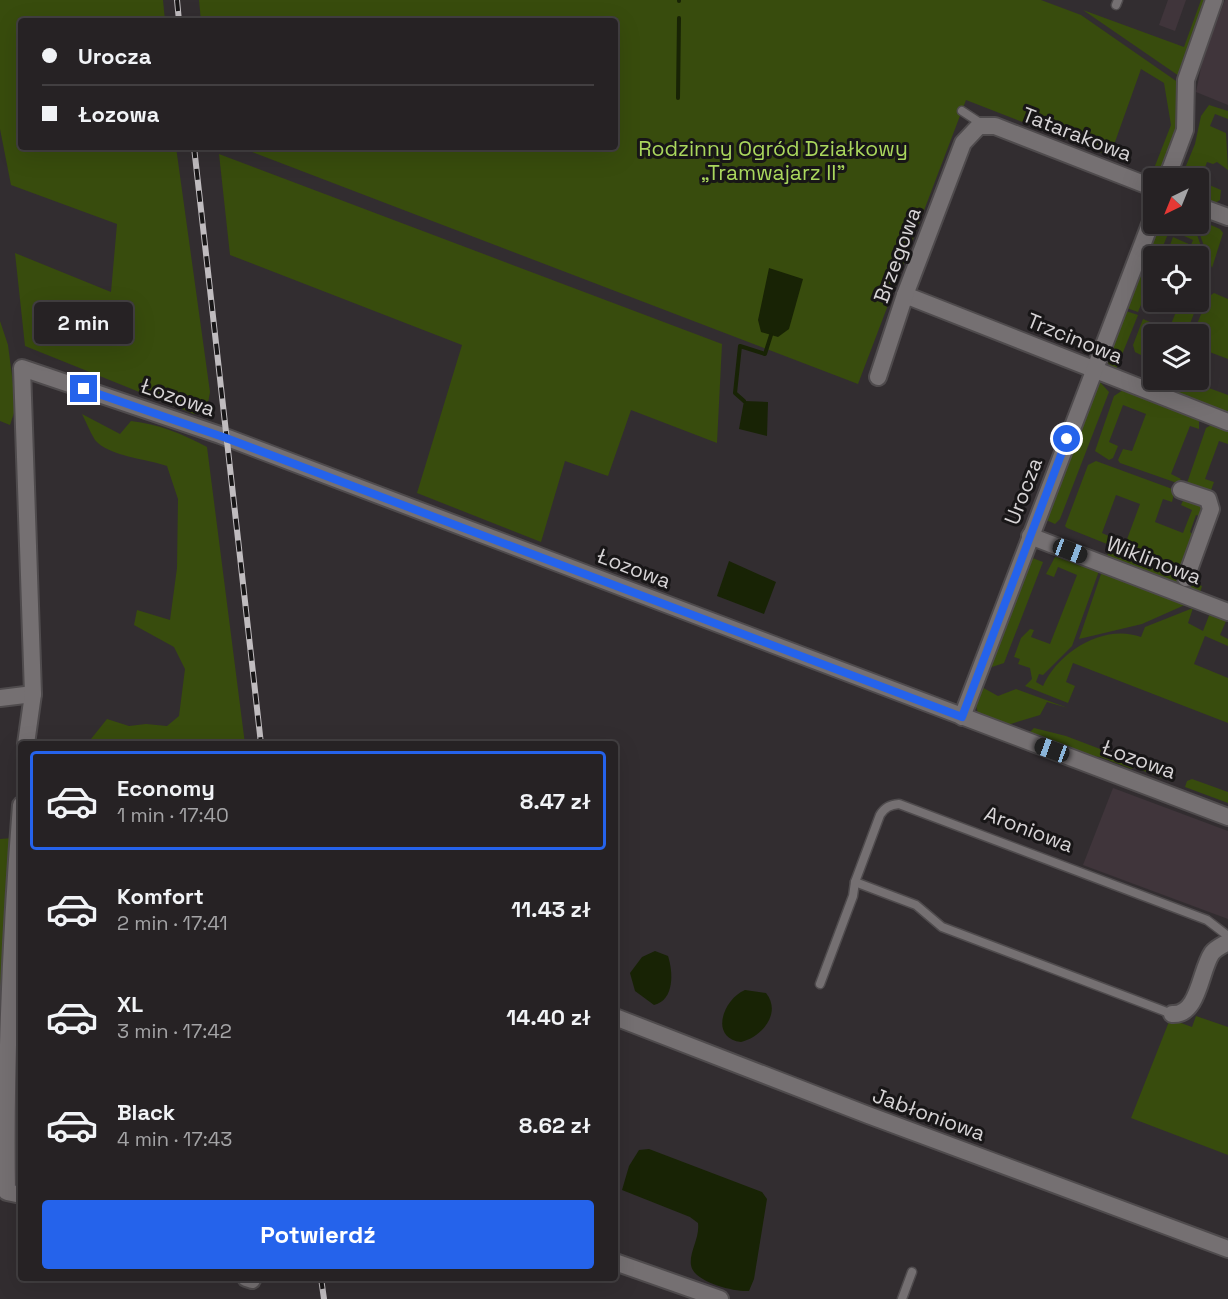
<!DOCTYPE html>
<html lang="pl">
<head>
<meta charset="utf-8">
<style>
  body { margin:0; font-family:"Space Grotesk",sans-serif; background:#322f31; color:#f1f3f6; height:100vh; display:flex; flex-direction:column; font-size:22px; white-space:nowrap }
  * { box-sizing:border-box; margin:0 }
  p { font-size:20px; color:#a4a4a6 }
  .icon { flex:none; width:33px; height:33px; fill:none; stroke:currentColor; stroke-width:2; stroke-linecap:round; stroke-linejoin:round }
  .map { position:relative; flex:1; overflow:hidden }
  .details { position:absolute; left:18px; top:741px; width:600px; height:540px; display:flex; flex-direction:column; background:#262224; border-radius:6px; box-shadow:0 6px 24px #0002,0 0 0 2px #423f41 }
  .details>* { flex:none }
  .banner { position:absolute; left:18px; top:18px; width:600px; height:132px; border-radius:6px; box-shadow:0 6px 24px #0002,0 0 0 2px #423f41; display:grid; align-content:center; height:132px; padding:0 24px; background:#262224 }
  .needle { width:39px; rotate:223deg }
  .buttons { position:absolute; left:1143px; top:168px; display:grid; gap:12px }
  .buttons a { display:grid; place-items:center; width:66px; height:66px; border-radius:6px; background:#262224; box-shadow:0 6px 24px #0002,0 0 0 2px #423f41; font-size:30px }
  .end { position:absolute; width:27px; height:27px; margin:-14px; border:8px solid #2563eb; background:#fff; box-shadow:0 0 0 3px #fff }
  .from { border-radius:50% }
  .bubble { position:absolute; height:42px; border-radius:6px; background:#262224; box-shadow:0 6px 24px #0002,0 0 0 2px #423f41; font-size:20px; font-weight:800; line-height:42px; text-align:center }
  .car { position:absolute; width:18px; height:36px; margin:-18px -9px; border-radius:8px; box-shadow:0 0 4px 2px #0007; background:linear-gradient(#222 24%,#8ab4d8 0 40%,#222 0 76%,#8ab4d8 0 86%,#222 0) }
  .banner b { display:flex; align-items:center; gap:21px; height:57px; font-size:22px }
  .banner b+b { border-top:2px solid #423f41 }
  .banner i { width:15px; height:15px; background:#f1f3f6 }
  ul { padding:10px 0 0; list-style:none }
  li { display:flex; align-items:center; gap:18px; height:99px; margin:0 12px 9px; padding:0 12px; border:3px solid transparent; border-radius:6px }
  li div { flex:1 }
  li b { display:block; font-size:22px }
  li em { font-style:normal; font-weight:800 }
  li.on { border-color:#2563eb }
  li>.icon { width:54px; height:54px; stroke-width:1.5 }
  .cta { display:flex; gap:12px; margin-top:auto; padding:12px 24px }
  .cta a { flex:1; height:69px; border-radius:6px; background:#2563eb; color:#fff; font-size:24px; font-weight:800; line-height:69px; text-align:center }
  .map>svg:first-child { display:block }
</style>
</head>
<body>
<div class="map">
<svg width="1228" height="1299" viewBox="0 0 1228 1299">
  <rect width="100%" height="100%" fill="#322d30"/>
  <g fill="#40353b">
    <polygon points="1168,0 1186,0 1175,31 1159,25"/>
    <polygon points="1225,0 1228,0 1228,105 1196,92 1203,58"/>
    <polygon points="1113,788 1228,831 1228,919 1083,865"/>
  </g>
  <g fill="#384c0d">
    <polygon points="0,0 163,0 165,21 21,21 21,147 176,147 210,392 206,414 194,414 25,346 15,253 111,292 117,224 11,185 0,129"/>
    <polygon points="199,0 1041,0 1081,15 1179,83 1181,118 1158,178 1151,176 1171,125 1164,83 1141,69 1110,156 966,100 858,384 239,147 615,147 615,21 201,21"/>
    <polygon points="1201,0 1207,0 1179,76 1083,10 1184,47"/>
    <polygon points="1209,105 1228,111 1228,119 1215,114 1210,126 1226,133 1228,170 1217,162 1213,164 1207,162 1200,181 1221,190 1220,200 1215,203 1199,196 1198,178 1181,178 1195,144 1201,116"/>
    <polygon points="219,154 722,344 717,443 631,410 608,476 565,461 541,542 417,493 462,345 230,255"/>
    <polygon points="1199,220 1220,229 1223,233 1212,268 1196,224"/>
    <polygon points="1156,224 1172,224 1159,256 1154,256 1152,265 1141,262"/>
    <polygon points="1187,224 1194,226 1210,272 1186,334 1167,334 1180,302 1198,302 1198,256 1166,256 1173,237 1191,245 1193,240 1175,232 1176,230 1183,232"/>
    <polygon points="1141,263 1153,268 1153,276 1138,312 1124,307"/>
    <polygon points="1214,293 1228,299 1228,359 1199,348 1198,334 1193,334 1208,297"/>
    <polygon points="1123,310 1138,315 1115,372 1106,360"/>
    <polygon points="1143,319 1150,322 1147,331 1158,334 1154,334 1153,361 1135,352 1133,345"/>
    <polygon points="0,321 8,345 16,407 10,425 0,421"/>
    <polygon points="1159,380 1187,380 1228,395 1228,415 1156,388"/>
    <polygon points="1099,381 1109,392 1060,519 1055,524 1044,519"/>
    <polygon points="1123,390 1199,420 1199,429 1190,426 1171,474 1181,479 1177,483 1120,463 1118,460 1123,449 1132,451 1146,414 1123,405 1109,442 1118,446 1113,458 1109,460 1095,451 1114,396"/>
    <path d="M82,414l38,20 11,-13c27,3 52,13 76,26l38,297h-158l20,-25 22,7 17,-2 21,2 12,-10 6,-47 -11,-22 -40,-22 3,-15 33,10 7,-52 1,-69 -11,-33c-20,-7 -59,-10 -72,-26 -5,-8 -9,-18 -13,-26z"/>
    <polygon points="1213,424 1228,429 1228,444 1219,441 1205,479 1214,482 1210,493 1190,489 1187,483 1206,428"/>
    <polygon points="1096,461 1175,490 1172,502 1163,499 1155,522 1183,533 1192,510 1181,505 1186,494 1204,502 1204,518 1196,515 1190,532 1196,537 1183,574 1114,546 1117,539 1126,542 1140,504 1116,495 1102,533 1111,537 1107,544 1067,528 1065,526 1088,465"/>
    <polygon points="1109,551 1202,586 1200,593 1106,558"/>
    <polygon points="1030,557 1043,562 1004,663 989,668"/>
    <path d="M1055,557h7l37,14 -27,75 -29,29 -4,-1 -3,8 7,4c15,-34 61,-63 98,-49l4,-10 48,-19 -5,15 15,8 7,-18 17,6 -7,16 8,4v7l-23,-10 -11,28 34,14v45l-155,-60 -7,19 9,4 -7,17 -43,-17 7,-7 -2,-11 -12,-4 2,-5 -6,-2 7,-19 9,-9 4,1 -3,7 19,7 27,-69 -19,-8 -4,10 -8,-3z"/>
    <polygon points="1102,571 1187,604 1142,624 1079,639"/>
    <polygon points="980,686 998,696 1016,689 1068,708 1047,702 1040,715 1004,726 978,713 975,703"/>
    <polygon points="1034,728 1066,736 1171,776 1173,782 1133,767 1132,769 1100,757 1090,756 1029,733"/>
    <polygon points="1192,779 1228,792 1228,803 1185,787 1187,781"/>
    <polygon points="13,838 0,1186 0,839"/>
    <polygon points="1196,1016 1228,1027 1228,1155 1131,1118 1170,1019 1192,1027"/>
  </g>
  <g fill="#182305">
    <polygon points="769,268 803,279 789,329 778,337 761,332 758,320"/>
    <polygon points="744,401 768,402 767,436 739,429"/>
    <polygon points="729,561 776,582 764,614 717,596"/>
    <path d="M655,951l13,5c5,15 7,44 -14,49l-19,-14 -5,-18 12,-16z"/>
    <path d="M745,990l21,3c16,20 -4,44 -25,49 -32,-4 -18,-43 4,-52z"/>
    <path d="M649,1149l113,43 5,7 -13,80 -5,12c-15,1 -56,-9 -58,-26 -2,-13 9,-27 7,-42l-8,-6 -68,-27 7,-24 10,-16z"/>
  </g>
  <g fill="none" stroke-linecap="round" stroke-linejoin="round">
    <g stroke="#182305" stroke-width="4">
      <polyline points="679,1 679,0"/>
      <polyline points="678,98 679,18"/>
      <polyline points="744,401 735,393 740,346 765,354 771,335"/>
    </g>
    <g stroke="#4f4b4d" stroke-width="11">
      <g id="lane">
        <polyline points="1116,5 1118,0"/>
        <polyline points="962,111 982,124"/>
        <polyline points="855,882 916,905 942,927 1172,1014"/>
        <path d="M820,984l33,-88 2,-14 25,-67c5,-8 10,-10 19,-11l308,116 21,16"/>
        <polyline points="902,1299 912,1272"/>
      </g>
    </g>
    <g stroke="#4f4b4d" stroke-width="20">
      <g id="street">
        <polyline points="1167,178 1185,130 1186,80 1214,0"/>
        <polyline points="1198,206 1228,217"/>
        <polyline points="905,295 1228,422"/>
        <polyline points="878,377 905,295 963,143 979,126 995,126 1154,188"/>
        <polyline points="1181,490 1208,499 1211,509 1186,578"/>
        <polyline points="1030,536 1228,612"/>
        <polyline points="0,698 33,694"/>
        <polyline points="962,717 1154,214"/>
        <polyline points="26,744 33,694 22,368 220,435 1228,817"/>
        <path d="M21,805c-10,128 -16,258 -14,387l14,3"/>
        <path d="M1172,1014c27,2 28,-44 40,-61 4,-5 11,-8 16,-11"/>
        <polyline points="615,1017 868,1115 1228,1249"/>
        <polyline points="615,1262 720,1299"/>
        <polyline points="246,1278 252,1280"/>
      </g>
    </g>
    <use href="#lane" stroke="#757072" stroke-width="8"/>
    <use href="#street" stroke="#757072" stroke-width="16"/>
    <g stroke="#c0bcbf" stroke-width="6">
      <g id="rail">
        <polyline points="177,0 179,21"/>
        <polyline points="194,147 261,744"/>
        <polyline points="321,1278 324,1299"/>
      </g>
    </g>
    <use href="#rail" stroke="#181617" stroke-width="4" stroke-dasharray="11" stroke-linecap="butt"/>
  </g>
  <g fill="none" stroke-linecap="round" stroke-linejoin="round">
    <polyline stroke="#2563eb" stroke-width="8" points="84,389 226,438 962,717 1067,439"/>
  </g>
  <g text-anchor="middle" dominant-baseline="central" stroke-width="6" stroke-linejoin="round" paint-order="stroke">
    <g font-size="21" fill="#d7d4d6" stroke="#181617">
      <text transform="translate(1077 134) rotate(21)">Tatarakowa</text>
      <text transform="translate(897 255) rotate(-70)">Brzegowa</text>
      <text transform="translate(1075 338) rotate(22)">Trzcinowa</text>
      <text transform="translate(178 397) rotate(19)">Łozowa</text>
      <text transform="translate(1023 491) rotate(-69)">Urocza</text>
      <text transform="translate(1154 560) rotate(21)">Wiklinowa</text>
      <text transform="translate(634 568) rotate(21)">Łozowa</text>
      <text transform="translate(1139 759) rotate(20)">Łozowa</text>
      <text transform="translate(1029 829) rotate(21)">Aroniowa</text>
      <text transform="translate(929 1114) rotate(20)">Jabłoniowa</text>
    </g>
    <g font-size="21" fill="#aad75d" stroke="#181617">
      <text x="773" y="148">Rodzinny Ogród Działkowy<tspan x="773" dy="24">„Tramwajarz II”</tspan></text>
    </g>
  </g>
</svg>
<div class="buttons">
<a><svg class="needle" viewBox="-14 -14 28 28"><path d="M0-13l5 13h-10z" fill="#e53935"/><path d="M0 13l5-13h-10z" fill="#a4a4a6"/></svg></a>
<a><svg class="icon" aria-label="locate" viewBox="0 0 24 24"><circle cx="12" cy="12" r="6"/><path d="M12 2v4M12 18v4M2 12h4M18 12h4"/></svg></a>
<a><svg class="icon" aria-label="layers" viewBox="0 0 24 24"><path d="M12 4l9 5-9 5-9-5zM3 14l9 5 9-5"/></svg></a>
</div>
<i class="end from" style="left:1067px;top:439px"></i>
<i class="end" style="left:84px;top:389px"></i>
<div class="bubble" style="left:34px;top:302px;width:99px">2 min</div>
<i class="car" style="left:1070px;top:551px;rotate:111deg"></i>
<i class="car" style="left:1052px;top:750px;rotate:290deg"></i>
<div class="banner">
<b><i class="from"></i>Urocza</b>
<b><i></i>Łozowa</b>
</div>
<section class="details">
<ul>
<li class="on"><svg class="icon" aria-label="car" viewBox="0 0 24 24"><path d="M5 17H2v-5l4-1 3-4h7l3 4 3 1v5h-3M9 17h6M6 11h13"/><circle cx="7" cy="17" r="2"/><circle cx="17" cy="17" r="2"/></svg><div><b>Economy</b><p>1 min · 17:40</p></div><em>8.47 zł</em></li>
<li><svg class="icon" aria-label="car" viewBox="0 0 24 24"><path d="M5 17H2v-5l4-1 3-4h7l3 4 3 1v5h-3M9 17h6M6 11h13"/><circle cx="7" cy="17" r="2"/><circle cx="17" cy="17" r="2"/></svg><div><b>Komfort</b><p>2 min · 17:41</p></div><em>11.43 zł</em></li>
<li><svg class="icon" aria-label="car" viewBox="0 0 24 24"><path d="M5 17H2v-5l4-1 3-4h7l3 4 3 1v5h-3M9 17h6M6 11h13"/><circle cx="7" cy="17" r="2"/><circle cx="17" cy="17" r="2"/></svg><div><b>XL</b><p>3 min · 17:42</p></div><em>14.40 zł</em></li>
<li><svg class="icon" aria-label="car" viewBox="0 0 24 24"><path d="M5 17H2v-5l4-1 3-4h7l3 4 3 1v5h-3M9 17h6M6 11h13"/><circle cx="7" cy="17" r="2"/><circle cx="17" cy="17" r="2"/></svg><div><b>Black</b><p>4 min · 17:43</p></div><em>8.62 zł</em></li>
</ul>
<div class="cta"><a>Potwierdź</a></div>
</section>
</div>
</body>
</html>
